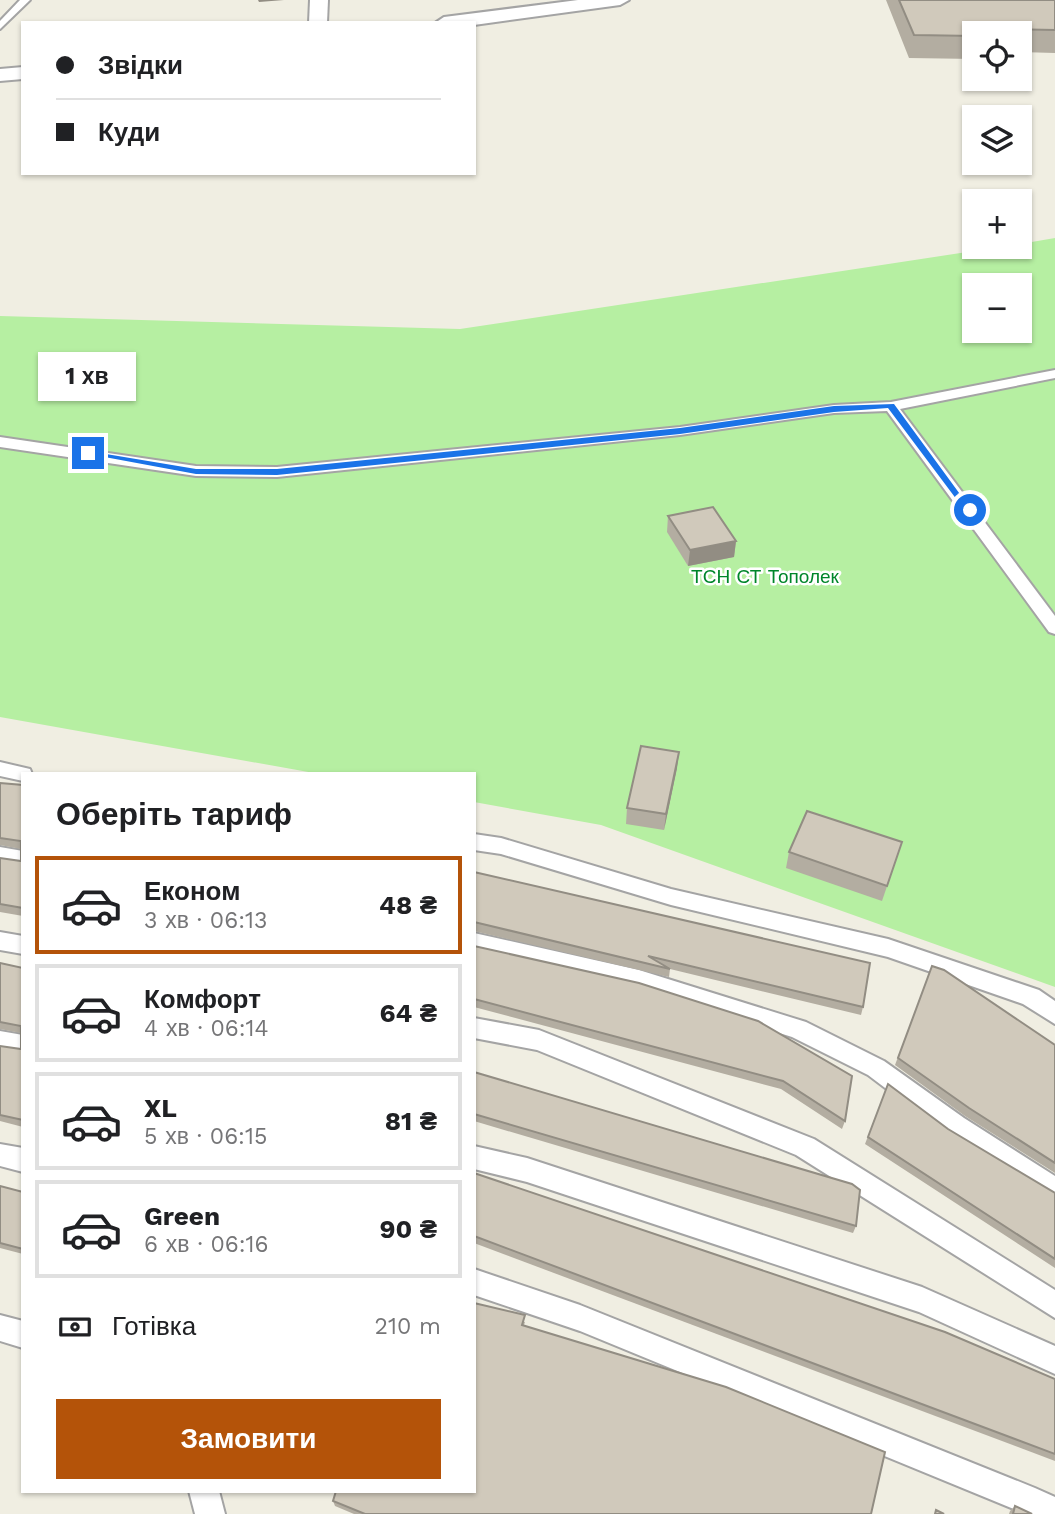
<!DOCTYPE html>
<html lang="uk">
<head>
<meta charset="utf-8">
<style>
  body { margin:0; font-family:"Work Sans",sans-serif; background:#f6f6f6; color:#202124; height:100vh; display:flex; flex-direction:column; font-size:26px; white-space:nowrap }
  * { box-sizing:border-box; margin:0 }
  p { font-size:23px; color:#757577 }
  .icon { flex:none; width:38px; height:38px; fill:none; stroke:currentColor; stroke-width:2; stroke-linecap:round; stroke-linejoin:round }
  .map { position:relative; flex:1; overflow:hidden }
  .panel { position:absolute; left:21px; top:772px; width:455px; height:721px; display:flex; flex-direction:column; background:#fff; border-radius:0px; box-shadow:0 2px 5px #0004 }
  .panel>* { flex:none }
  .top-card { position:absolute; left:21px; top:21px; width:455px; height:154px; border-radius:0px; box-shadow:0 2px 5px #0004; display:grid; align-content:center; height:154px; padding:0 35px; background:#fff }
  .fabs { position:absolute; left:962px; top:21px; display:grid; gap:14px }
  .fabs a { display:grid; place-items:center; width:70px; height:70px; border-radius:0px; background:#fff; box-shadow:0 2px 5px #0004; font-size:35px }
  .end { position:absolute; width:32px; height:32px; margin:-16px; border:9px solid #1a73e8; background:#fff; box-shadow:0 0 0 4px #fff }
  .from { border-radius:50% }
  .bubble { position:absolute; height:49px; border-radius:0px; background:#fff; box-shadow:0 2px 5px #0004; font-size:23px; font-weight:700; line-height:49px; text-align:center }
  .top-card b { display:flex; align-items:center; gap:24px; height:66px; font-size:26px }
  .top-card b+b { border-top:2px solid #e0e0e0 }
  .top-card i { width:18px; height:18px; background:#202124 }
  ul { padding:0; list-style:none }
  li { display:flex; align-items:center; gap:21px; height:98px; margin:0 14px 10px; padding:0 21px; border:4px solid #e0e0e0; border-radius:0px }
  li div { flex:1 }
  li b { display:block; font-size:26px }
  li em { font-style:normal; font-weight:700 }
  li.active { border-color:#b45309 }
  li>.icon { width:63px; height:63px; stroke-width:1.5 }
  h2 { padding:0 35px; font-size:32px; line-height:84px }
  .pay { display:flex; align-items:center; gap:18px; height:77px; padding:0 35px; font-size:26px }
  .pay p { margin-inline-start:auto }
  .button { display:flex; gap:14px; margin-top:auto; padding:14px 35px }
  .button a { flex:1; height:80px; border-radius:0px; background:#b45309; color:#fff; font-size:28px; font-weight:700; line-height:80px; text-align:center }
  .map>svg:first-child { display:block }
</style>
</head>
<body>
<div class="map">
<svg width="1055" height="1514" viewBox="0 0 1055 1514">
  <rect width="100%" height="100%" fill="#f0eee2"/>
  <path fill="#b6efa2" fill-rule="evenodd" d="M1055,238v749l-454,-162 -127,-23v-28l-160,-1 -314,-56v-401l460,13 540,-82h20v-3zM975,285h45v46h-45z"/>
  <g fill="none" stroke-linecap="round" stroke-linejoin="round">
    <g stroke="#a4a4a4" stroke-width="4">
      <g id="service">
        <polygon points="20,0 30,0 0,29 0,21"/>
        <polygon points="1055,370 1055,378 900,409 1055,616 1055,634 1049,632 887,411 834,413 680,435 277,477 196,476 0,447 0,437 196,466 277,467 680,427 834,405 891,402"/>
        <polygon points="0,762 30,769 32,774 23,774 23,781 0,776"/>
        <polygon points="474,834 501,838 671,889 888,939 1039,990 1055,1001 1055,1024 1023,1004 888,957 671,905 501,854 474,850"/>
        <polygon points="0,847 23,851 23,867 0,863"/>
        <polygon points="0,932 23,936 23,954 0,950"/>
        <polygon points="474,933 639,970 806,1022 884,1061 964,1118 1055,1176 1055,1202 946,1134 868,1075 792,1037 639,988 474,951"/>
        <polygon points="474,1018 539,1030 814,1139 1055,1290 1055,1318 796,1155 537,1050 474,1038"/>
        <polygon points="0,1031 23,1035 23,1055 0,1051"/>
        <polygon points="0,1144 23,1148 23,1172 0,1166"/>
        <polygon points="474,1146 527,1158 922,1287 1055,1346 1055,1374 919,1312 527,1182 474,1169"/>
        <polygon points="474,1269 580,1305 1035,1488 1055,1497 1055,1514 1026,1514 580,1331 474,1295"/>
        <polygon points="0,1315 23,1321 23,1348 0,1341"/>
        <polygon points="189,1491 219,1491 225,1514 195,1514"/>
      </g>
    </g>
    <g stroke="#a4a4a4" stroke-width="4">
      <g id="minor">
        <polygon points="310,0 328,0 327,23 309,23"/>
        <polygon points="578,0 629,0 620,5 474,25 435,23 444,17"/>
        <polygon points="23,67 23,79 0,81 0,69"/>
      </g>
    </g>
    <use href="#service" fill="#fff" fill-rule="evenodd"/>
    <use href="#minor" fill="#fff" fill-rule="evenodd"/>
  </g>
  <g fill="#b3ada1">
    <polygon points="886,0 1055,0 1055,53 1020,52 1020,33 975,33 975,59 909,58"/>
    <polygon points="668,516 736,541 734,557 688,566 667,532"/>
    <polygon points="677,768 664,830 626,824 627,808"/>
    <polygon points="0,783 23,785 23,916 0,912 0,858 21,861 21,849 0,845"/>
    <polygon points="902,842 882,901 786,868 789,852"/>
    <polygon points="474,872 863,1007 861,1015 670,969 669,977 474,931"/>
    <polygon points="474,946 639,983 845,1121 842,1129 781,1089 474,1007"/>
    <polygon points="0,963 23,968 23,1127 0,1121 0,1046 21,1049 21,1033 0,1029"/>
    <polygon points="932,966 1055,1045 1055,1173 965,1116 895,1065"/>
    <polygon points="474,1072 856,1226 853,1233 474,1121"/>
    <polygon points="888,1084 948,1129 1055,1193 1055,1268 865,1144"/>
    <polygon points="474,1173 1055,1379 1055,1461 474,1243"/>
    <polygon points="0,1186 23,1192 23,1254 0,1248"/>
    <polygon points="474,1303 525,1322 524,1325 871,1514 354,1514 335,1506 333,1501"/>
    <polygon points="1015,1506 1032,1514 1009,1514 1010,1511"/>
  </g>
  <g fill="#928d83">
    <polygon points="258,0 284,0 259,2"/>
    <polygon points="736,541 734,557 688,566 690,550"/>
    <polygon points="679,752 677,768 664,830 666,814"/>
  </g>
  <g fill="#d0c9bb" stroke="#928d83" stroke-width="2">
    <polygon points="899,0 1055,0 1055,30 1001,29 1004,33 975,33 975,36 914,35"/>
    <polygon points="713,507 736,541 690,550 668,516"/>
    <polygon points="641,746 679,752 666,814 627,808"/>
    <polygon points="0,783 23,785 23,908 0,904 0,858 21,861 21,841 0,838"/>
    <polygon points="807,811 902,842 887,886 789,852"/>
    <polygon points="474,872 870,963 863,1007 648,956 670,969 474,922"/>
    <polygon points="474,946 639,983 758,1021 852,1076 845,1121 783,1081 474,999"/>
    <polygon points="0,963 23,968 23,1120 0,1115 0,1046 21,1049 21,1026 0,1022"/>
    <polygon points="932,966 944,970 1055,1045 1055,1163 969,1108 898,1058"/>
    <polygon points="474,1072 852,1184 860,1190 856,1226 474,1114"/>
    <polygon points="888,1084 948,1129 1055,1193 1055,1259 868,1137"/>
    <polygon points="474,1173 945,1332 1055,1379 1055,1454 474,1236"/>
    <polygon points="0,1186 23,1192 23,1249 0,1243"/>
    <polygon points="474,1303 525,1315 522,1325 726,1387 885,1452 871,1514 365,1514 333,1501 336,1491 474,1491"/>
    <polygon points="1015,1506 1032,1514 1013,1514"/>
    <polygon points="936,1510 944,1514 935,1514"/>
  </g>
  <polygon fill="#1a73e8" points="894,404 973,512 966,512 888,408 834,412 680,434 277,475 196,474 83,453 88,451 196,469 277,469 680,428 834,406"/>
  <g text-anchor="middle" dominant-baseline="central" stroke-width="5" stroke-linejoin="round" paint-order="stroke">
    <g font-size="19" fill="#00862b" stroke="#fff">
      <text x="765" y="576">ТСН СТ Тополек</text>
    </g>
  </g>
</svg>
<div class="fabs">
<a><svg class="icon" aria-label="locate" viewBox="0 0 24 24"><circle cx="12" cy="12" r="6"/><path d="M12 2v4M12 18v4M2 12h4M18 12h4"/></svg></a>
<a><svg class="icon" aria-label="layers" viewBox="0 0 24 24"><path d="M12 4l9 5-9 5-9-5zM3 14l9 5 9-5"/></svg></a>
<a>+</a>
<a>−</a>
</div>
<i class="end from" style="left:970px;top:510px"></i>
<i class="end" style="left:88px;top:453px"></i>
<div class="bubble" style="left:38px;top:352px;width:98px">1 хв</div>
<div class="top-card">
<b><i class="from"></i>Звідки</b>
<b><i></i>Куди</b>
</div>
<section class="panel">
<h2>Оберіть тариф</h2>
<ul>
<li class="active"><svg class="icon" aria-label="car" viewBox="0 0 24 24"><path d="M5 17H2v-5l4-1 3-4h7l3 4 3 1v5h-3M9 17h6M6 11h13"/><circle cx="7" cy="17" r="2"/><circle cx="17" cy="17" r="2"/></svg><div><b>Економ</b><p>3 хв · 06:13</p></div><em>48 ₴</em></li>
<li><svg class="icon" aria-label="car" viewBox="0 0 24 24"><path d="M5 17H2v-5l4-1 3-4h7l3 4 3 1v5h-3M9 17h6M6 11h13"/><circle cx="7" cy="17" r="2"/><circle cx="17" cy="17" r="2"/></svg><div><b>Комфорт</b><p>4 хв · 06:14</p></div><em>64 ₴</em></li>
<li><svg class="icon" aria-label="car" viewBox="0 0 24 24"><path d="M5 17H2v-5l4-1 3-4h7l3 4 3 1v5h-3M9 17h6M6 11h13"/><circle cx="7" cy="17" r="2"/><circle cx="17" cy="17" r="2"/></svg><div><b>XL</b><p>5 хв · 06:15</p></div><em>81 ₴</em></li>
<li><svg class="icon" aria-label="car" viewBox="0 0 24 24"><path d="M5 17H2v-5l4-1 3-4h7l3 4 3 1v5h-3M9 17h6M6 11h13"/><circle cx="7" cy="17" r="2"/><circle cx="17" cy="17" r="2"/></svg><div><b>Green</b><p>6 хв · 06:16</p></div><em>90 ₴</em></li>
</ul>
<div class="pay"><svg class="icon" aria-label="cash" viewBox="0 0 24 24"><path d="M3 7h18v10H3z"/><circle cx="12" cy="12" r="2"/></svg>Готівка<p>210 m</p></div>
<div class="button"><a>Замовити</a></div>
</section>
</div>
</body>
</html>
